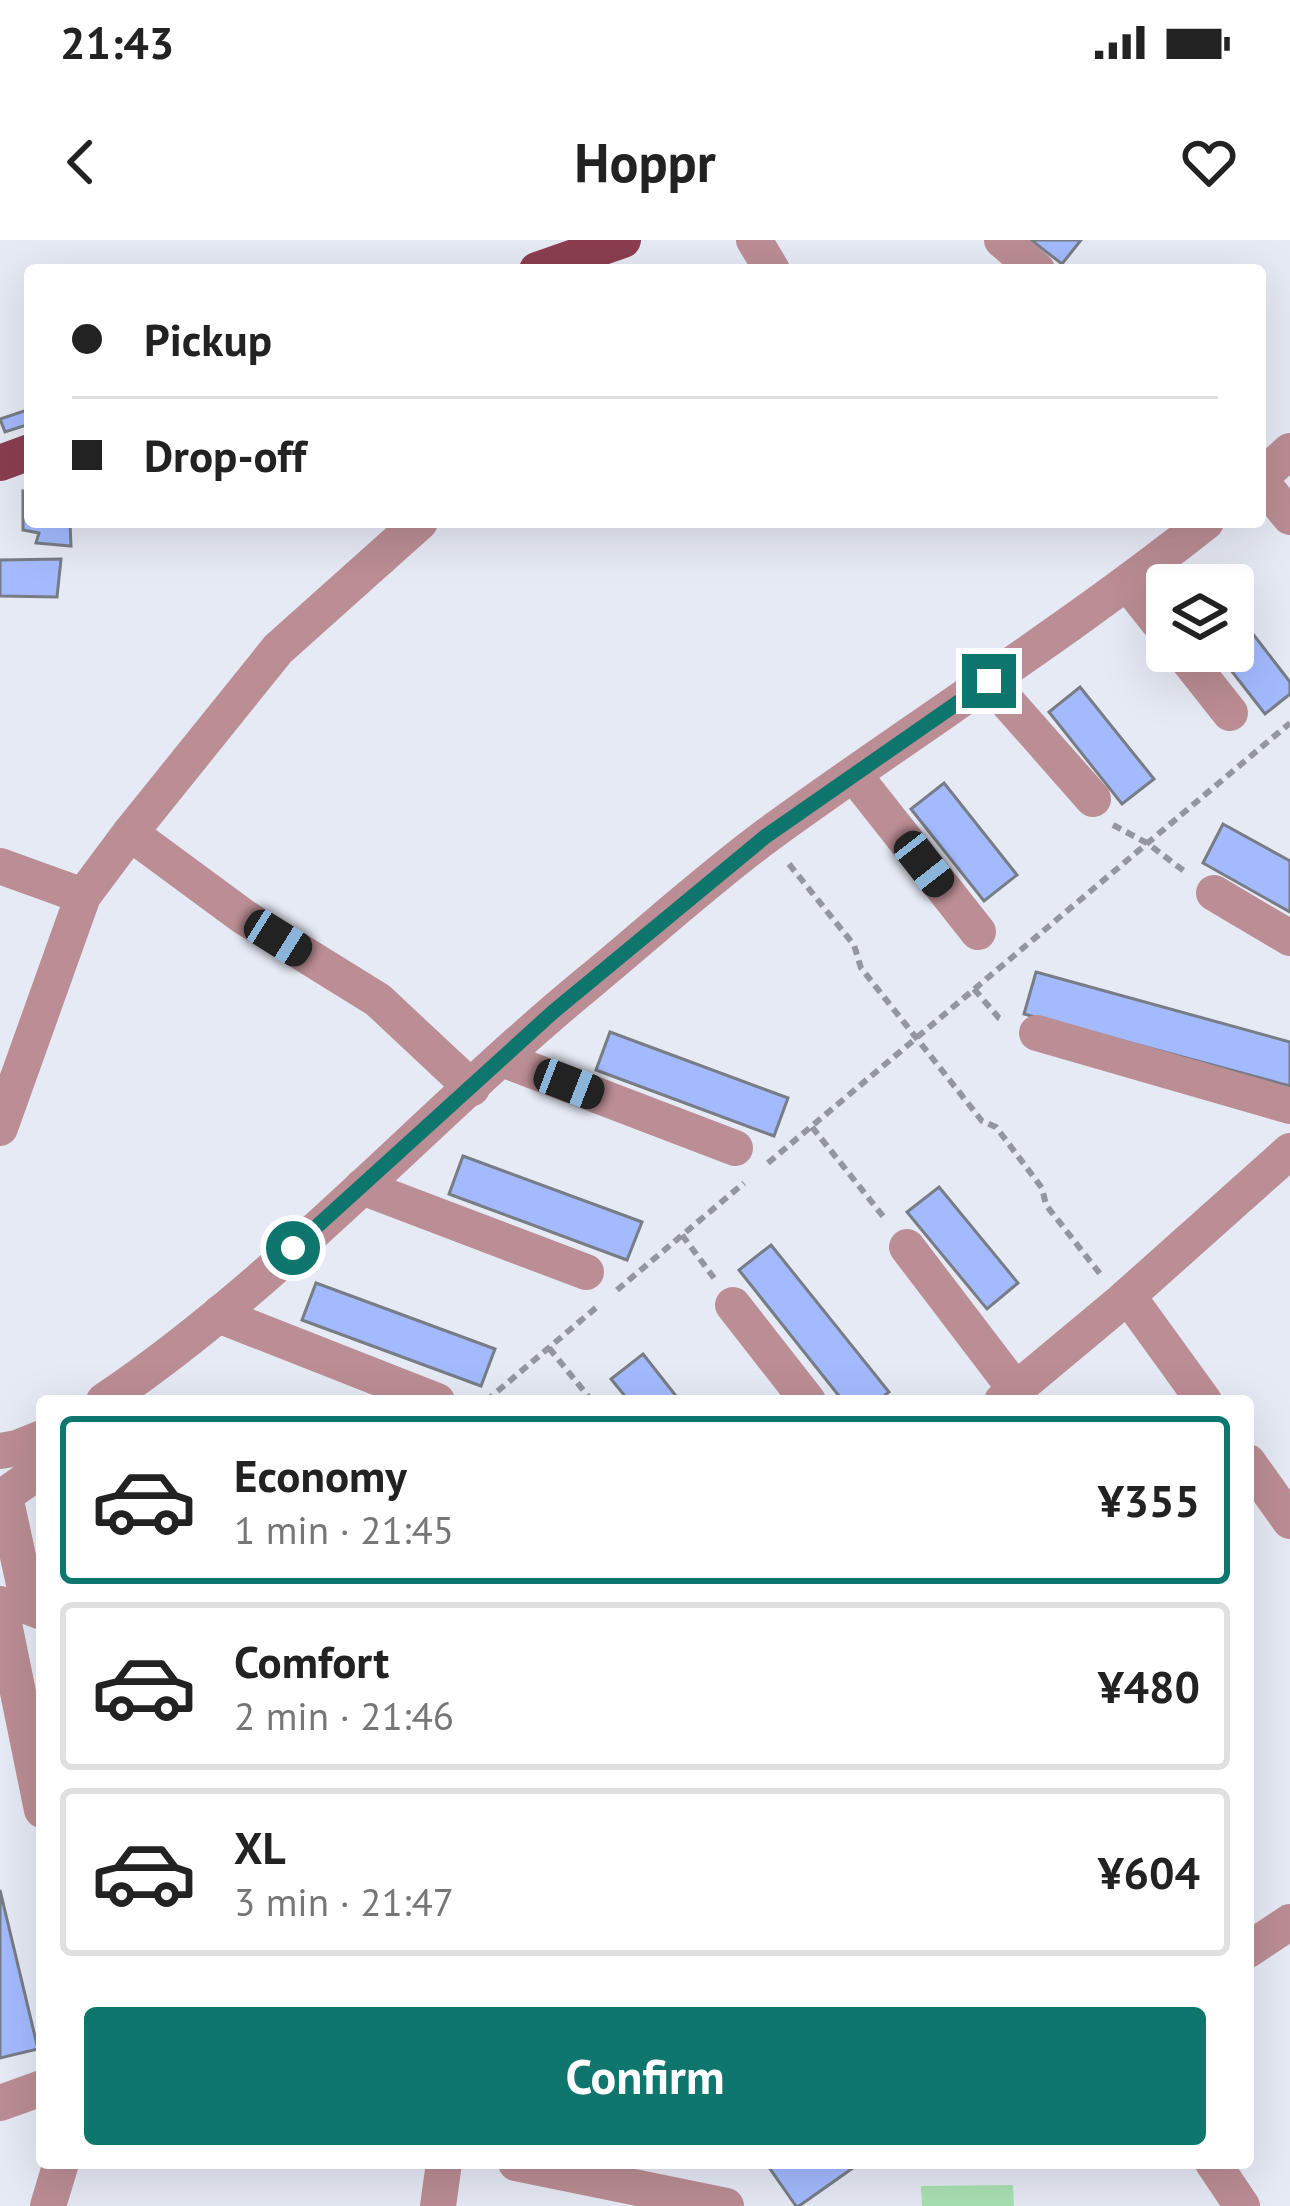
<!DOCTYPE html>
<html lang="en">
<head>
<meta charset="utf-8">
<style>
  body { margin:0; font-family:"PT Sans",sans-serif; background:#f6f6f6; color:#222; height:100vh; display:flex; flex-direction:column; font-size:45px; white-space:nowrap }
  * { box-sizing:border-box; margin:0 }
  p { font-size:39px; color:#767676 }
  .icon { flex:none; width:66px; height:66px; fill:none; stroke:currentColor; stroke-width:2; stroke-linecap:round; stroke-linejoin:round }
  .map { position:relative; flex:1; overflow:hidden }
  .panel { position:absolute; left:36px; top:1155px; width:1218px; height:774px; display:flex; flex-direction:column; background:#fff; border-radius:12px; box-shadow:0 12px 48px #0002 }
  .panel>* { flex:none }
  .guide { position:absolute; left:24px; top:24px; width:1242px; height:264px; border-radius:12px; box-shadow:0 12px 48px #0002; display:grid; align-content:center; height:264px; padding:0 48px; background:#fff }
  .controls { position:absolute; left:1146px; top:324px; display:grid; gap:24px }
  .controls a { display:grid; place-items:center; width:108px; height:108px; border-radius:12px; background:#fff; box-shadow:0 12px 48px #0002; font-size:60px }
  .end { position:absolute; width:54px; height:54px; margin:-27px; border:15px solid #0f766e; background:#fff; box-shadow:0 0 0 6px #fff }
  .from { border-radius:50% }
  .car { position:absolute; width:36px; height:72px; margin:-36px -18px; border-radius:15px; box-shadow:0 0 9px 3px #0007; background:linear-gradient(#222 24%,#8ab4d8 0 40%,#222 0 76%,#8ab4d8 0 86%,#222 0) }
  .guide b { display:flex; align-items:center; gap:42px; height:114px; font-size:45px }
  .guide b+b { border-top:3px solid #e0e0e0 }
  .guide i { width:30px; height:30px; background:#222 }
  ul { padding:21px 0 0; list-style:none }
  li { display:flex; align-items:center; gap:36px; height:168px; margin:0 24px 18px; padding:0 24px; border:6px solid #e0e0e0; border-radius:12px }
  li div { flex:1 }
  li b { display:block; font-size:45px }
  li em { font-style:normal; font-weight:700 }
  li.current { border-color:#0f766e }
  li>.icon { width:108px; height:108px; stroke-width:1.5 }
  .button { display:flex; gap:24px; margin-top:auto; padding:24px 48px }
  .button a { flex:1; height:138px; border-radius:12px; background:#0f766e; color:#fff; font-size:48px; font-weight:700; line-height:138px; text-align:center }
  .status { display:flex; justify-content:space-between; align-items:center; height:84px; padding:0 60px; background:#fff; direction:ltr }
  .status svg { height:33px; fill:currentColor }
  header { display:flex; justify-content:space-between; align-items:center; height:156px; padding:0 48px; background:#fff; font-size:54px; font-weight:700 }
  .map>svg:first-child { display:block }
</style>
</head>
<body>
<div class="status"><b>21:43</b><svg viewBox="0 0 49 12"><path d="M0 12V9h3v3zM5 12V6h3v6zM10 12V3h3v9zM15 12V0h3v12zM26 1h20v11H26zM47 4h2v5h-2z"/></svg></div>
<header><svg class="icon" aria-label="back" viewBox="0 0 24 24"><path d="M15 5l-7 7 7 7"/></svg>Hoppr<svg class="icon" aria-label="heart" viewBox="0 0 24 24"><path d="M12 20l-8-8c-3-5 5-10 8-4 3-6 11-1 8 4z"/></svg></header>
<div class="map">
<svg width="1290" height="1966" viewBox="0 0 1290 1966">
  <rect width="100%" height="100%" fill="#e6eaf5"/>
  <polygon fill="#a9e1b3" points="1013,1945 1014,1966 922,1966 921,1946"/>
  <g fill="#a3bafe" stroke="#787c85" stroke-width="3">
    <polygon points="1031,0 1081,0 1062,24"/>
    <polygon points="30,169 30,184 5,192 0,179"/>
    <polygon points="23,251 30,252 30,282 70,282 71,306 36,303 39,293 23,290"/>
    <polygon points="61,319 57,357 0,356 0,320"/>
    <polygon points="1233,368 1290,442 1290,454 1265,474 1216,411 1233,411"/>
    <polygon points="1080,447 1154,539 1122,564 1049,472"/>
    <polygon points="944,543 1017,635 984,661 911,569"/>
    <polygon points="1223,584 1290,621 1290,672 1203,623"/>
    <polygon points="1036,732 1290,802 1290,846 1024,774"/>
    <polygon points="610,792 788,858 774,896 596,830"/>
    <polygon points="463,916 642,982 627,1020 449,954"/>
    <polygon points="939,947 1018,1043 987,1069 907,972"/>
    <polygon points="771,1005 889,1152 878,1161 843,1161 739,1030"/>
    <polygon points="316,1043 495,1109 481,1146 302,1080"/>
    <polygon points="643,1114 680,1161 629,1161 611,1139"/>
    <polygon points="0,1650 38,1809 0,1818"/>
    <polygon points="766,1923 860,1923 799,1966 796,1966"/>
  </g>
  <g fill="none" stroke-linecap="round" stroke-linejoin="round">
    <g stroke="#93969f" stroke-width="6" stroke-dasharray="9 6" stroke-linecap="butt">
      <polyline points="1113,585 1147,603 1188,634"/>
      <polyline points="789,624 854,705 861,728 982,881 996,887 1042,948 1046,965 1101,1035"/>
      <polyline points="974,749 999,778 1005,781"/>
      <polyline points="812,887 886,980"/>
      <polyline points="768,923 1290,483"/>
      <polyline points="682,995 714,1038"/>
      <polyline points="617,1050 744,943"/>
      <polyline points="549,1108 592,1161"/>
      <polyline points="486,1161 598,1066"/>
    </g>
    <g stroke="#bb8d94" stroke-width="36">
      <polyline points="754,0 772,30"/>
      <polyline points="1002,0 1037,30"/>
      <polyline points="1260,238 1290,211"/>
      <polyline points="1260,240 1290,277"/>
      <polyline points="1128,344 1167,393"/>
      <polyline points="1181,411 1230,473"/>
      <polyline points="989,441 1093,559"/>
      <polyline points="854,535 978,692"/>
      <polyline points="130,593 244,677 378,760 472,848"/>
      <polyline points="0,626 83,656"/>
      <polyline points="1214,653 1290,698"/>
      <polyline points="1037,793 1290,866"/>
      <polyline points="506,816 515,824 735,908"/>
      <polyline points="0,888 83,656 130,593 278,409 420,282"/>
      <polyline points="362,947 586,1032"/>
      <polyline points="907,1007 1016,1150"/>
      <polyline points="1128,1056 1204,1161"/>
      <polyline points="733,1065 808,1161"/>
      <polyline points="220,1073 226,1078 437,1161"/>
      <path d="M104,1161c179,-121 323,-286 489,-422 58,-48 115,-100 176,-145 144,-105 296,-200 437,-312"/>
      <polyline points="1002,1161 1122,1061 1290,911"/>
      <polyline points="0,1211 17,1208 42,1198"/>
      <polyline points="1248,1222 1290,1281"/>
      <polyline points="42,1229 11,1251 6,1261 29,1367 42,1372"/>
      <polyline points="0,1364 42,1570"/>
      <polyline points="1248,1710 1290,1682"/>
      <polyline points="0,1863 42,1848"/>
      <polyline points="516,1923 726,1966"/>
      <polyline points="1213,1923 1242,1966"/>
      <polyline points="48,1966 61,1923"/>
      <polyline points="438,1966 444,1923"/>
    </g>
    <g stroke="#8b3e4f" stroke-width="36">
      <polyline points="537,30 623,0"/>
      <polyline points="0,223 30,212"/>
    </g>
  </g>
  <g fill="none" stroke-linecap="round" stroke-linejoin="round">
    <polyline stroke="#0f766e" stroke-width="15" points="293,1008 553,772 766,596 989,441"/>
  </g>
</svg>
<div class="controls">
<a><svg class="icon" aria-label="layers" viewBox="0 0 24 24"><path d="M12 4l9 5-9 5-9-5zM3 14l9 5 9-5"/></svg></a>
</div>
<i class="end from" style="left:293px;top:1008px"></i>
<i class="end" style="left:989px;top:441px"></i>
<i class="car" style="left:924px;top:624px;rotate:142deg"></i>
<i class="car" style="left:278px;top:698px;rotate:122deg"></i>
<i class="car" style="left:569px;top:844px;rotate:111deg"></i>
<div class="guide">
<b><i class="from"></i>Pickup</b>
<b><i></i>Drop-off</b>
</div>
<section class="panel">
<ul>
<li class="current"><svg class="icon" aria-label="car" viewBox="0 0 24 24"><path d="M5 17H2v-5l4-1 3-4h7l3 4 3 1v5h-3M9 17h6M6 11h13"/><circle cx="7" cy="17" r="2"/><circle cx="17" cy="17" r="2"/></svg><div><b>Economy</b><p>1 min · 21:45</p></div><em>¥355</em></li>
<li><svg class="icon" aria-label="car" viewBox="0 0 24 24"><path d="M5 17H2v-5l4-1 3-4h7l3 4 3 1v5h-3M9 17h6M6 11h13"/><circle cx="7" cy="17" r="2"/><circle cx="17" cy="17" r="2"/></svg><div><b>Comfort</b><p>2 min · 21:46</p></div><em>¥480</em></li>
<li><svg class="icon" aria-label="car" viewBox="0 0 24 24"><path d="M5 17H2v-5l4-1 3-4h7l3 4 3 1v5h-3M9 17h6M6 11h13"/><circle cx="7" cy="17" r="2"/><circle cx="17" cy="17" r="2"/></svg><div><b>XL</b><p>3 min · 21:47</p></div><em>¥604</em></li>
</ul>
<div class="button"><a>Confirm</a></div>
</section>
</div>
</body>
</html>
